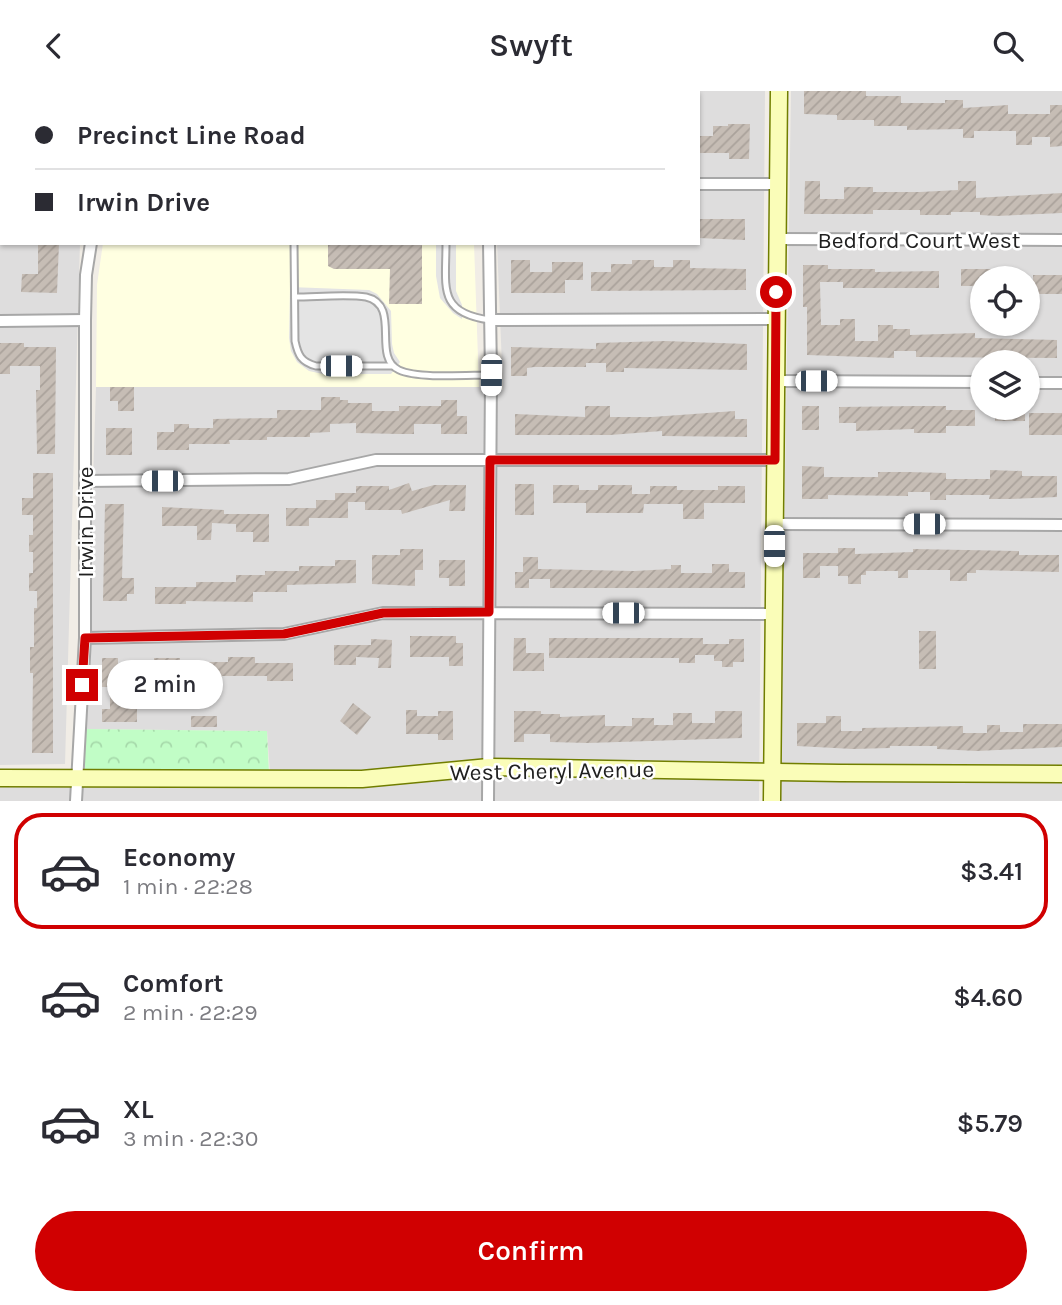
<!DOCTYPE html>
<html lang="en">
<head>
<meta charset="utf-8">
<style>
  body { margin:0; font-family:Karla,sans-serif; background:#f7f7f7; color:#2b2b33; height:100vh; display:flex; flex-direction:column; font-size:26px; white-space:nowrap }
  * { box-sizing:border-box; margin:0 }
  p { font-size:23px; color:#7c7c81 }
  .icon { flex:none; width:38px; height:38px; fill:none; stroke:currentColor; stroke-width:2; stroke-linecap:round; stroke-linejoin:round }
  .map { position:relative; height:710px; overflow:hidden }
  .panel { display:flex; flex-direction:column; background:#fff; flex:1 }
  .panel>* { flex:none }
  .banner { position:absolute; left:0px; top:0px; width:700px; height:154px; box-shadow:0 2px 5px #0004; display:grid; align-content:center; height:154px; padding:0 35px; background:#fff }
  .controls { position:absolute; left:970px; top:175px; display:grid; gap:14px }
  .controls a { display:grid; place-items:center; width:70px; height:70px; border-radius:50%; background:#fff; box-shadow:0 2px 5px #0004; font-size:35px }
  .end { position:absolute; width:32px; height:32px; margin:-16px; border:9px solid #d00001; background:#fff; box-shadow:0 0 0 4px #fff }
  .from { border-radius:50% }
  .bubble { position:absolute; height:49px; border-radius:24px; background:#fff; box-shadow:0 2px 5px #0004; font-size:23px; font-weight:600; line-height:49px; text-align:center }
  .car { position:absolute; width:21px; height:42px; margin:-21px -10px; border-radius:9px; box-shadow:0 0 5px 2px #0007; background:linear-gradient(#fff 24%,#345 0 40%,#fff 0 76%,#345 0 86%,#fff 0) }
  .banner b { display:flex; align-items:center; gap:24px; height:66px; font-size:26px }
  .banner b+b { border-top:2px solid #e1e1e2 }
  .banner i { width:18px; height:18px; background:#2b2b33 }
  ul { padding:12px 0 0; list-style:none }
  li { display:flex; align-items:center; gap:21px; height:116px; margin:0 14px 10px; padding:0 21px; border:4px solid transparent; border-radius:28px }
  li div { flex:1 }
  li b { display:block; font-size:26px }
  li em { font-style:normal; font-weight:600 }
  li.on { border-color:#d00001 }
  li>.icon { width:63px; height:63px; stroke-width:1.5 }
  .button { display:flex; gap:14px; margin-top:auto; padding:14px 35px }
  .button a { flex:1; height:80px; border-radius:42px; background:#d00001; color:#fff; font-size:28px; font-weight:600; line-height:80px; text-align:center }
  header { display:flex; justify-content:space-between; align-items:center; height:91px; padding:0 35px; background:#fff; font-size:32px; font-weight:600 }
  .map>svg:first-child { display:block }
</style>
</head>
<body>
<header><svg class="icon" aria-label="back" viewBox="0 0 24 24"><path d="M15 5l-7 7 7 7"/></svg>Swyft<svg class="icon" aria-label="search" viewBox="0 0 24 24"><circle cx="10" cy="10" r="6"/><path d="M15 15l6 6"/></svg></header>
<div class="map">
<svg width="1062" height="710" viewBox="0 0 1062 710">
  <defs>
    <pattern id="park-crowns" width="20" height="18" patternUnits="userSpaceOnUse" patternTransform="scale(1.75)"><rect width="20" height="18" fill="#c1fdc6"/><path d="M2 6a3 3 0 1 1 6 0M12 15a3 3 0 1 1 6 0" fill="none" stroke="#a6d9aa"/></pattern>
    <pattern id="building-hatch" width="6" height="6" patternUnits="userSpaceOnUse" patternTransform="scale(1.75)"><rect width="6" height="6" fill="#c6bdb5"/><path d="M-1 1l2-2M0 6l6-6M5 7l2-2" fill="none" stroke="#aaa29b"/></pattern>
  </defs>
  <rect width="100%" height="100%" fill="#f1ede6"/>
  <g fill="#dedddd" fill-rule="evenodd">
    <polygon points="0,0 147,0 2,2 2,152 80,152 65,673 0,674"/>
    <polygon points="477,0 765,0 759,710 0,710 0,694 271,696 267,640 85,638 96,296 479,296 503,299 497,152 698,152 698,2"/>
    <path d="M791,0h271v710h-282zM982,187h45v46h-45zM982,271h45v46h-45z"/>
  </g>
  <g fill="#ffffe1">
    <polygon points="174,0 457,0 457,2 173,2"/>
    <polygon points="103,152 474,152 479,296 96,296 97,194"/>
  </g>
  <polygon fill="url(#park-crowns)" points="85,638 267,640 269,682 85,678"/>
  <g fill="#e4e4e4">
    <polygon points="436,152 456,152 456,200 462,214 462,228 453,222 440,207 436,185"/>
    <polygon points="290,196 369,199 377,203 391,220 392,253 394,262 400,271 391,283 323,283 309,280 297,271 291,260 289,247"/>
  </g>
  <g fill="url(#building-hatch)">
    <polygon points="804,0 866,0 866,5 901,5 901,12 945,12 945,9 963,9 963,17 1008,14 1008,23 1050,23 1050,14 1062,14 1062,55 1050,56 1050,46 1032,46 1032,54 1016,54 1016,40 974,40 974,47 963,47 963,38 907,39 907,35 874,35 874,29 837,29 837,24 804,23"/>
    <polygon points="728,33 750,33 749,68 729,68 729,62 698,62 698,45 713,45 713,35 728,35"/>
    <polygon points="805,90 820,90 820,108 844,108 844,96 873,96 873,101 920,101 958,99 958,90 976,90 976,107 1062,102 1062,122 997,125 980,124 980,121 951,121 951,124 920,124 920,119 873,119 873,123 804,123"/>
    <polygon points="698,128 745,128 745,149 698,147"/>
    <polygon points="38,152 59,152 57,202 21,201 22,183 38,183"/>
    <polygon points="328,152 422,152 422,213 389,213 390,178 334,178 328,175"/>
    <polygon points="511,169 530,169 530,181 552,181 552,171 583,171 583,189 565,189 565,202 511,202"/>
    <polygon points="632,169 654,169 654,176 673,176 673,169 690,169 690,177 746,178 746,199 591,200 591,181 611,181 611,173 632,173"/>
    <polygon points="803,174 828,174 828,178 875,178 875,181 939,180 939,197 843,197 843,191 820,191 821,234 840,234 840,228 855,228 855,250 878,250 878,234 893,234 893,238 910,238 910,244 975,242 975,247 1057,249 1057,267 916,266 916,260 894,260 894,267 807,264 807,216 803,216"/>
    <polygon points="961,178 1017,178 1017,187 982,187 982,195 961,195"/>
    <rect x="1033" y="184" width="29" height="19"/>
    <polygon points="665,250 747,253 747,279 624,277 624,281 606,281 606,272 586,272 586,276 534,276 527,277 527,285 511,285 511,256 596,258 596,252"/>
    <polygon points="0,252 24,252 24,256 56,256 55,363 37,363 36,299 40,299 40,275 10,275 10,283 0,283"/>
    <polygon points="110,296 134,296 134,320 118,320 118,310 110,310"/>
    <polygon points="321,306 340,306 340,309 348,309 348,312 372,312 372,320 399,320 399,315 441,315 441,309 457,309 457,325 467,325 467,343 441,343 441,333 414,333 414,343 399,343 356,342 356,332 330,333 330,341 310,342 310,346 267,346 267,349 229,349 230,353 189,353 189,359 157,359 157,341 174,341 174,333 189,333 189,337 213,337 213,328 277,327 277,319 321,319"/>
    <polygon points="585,315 610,315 610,326 652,326 735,320 735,328 747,328 747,346 662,345 662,340 610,344 515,344 515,323 585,326"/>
    <rect x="802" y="315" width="17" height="24"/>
    <polygon points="914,315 946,315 946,319 975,319 975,335 946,335 946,342 914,342 914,338 856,340 856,332 839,332 839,316"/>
    <rect x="995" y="317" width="30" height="13"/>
    <rect x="1029" y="322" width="33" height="22"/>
    <rect x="106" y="337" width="26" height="27"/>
    <polygon points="802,375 824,376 824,386 878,386 878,381 908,381 946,382 946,388 990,388 990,379 1022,380 1022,385 1057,385 1057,406 1009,408 989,408 990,404 946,404 946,409 930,409 930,401 908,401 908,405 828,404 828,408 802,408"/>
    <polygon points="33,382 53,382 53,662 32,662 33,582 30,582 30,556 34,556 34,517 37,517 37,500 29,500 29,482 33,482 33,461 29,461 29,444 33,444 33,424 22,424 22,407 33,407"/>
    <polygon points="409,392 412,400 434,394 466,394 465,420 449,420 450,409 402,423 401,419 365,419 365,411 348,411 348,427 309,427 309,435 286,435 286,417 316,417 316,409 335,409 335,402 356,402 356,395 389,395 389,399"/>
    <rect x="515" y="393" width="19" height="31"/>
    <polygon points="553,394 579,394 579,399 598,399 598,394 632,394 632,403 650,403 650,395 677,395 677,399 718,399 718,395 745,395 745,412 704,412 704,428 683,428 683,413 644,413 643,422 586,422 586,412 553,412"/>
    <polygon points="105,413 124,413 122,487 134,487 134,503 127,503 127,510 103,510"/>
    <polygon points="162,416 224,419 224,423 269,423 269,451 253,451 253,441 236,441 236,433 212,432 211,449 197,449 197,435 162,435"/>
    <polygon points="838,457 855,457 855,463 913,461 913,458 1019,460 1019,464 1059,464 1059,481 976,479 976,482 967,482 967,490 950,490 950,479 908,479 908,487 898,487 898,480 866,480 866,484 861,484 861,493 848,493 848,485 838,485 838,475 820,475 820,487 803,487 803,462 838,462"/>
    <polygon points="400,458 423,458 423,479 415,479 415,495 372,493 372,464 400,464"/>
    <polygon points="523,466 538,466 538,478 634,480 671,478 671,474 681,474 681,482 712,482 712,473 729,473 729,481 745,481 745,497 550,497 550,488 529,488 529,497 515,497 515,481 523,481"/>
    <polygon points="335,469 356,469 356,492 287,494 287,501 253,501 253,511 186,510 186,513 155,513 155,496 196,496 196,491 236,491 236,484 265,484 265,480 299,480 299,475 335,475"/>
    <polygon points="439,469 465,469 465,495 449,495 449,487 439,487"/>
    <rect x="919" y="540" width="17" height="38"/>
    <polygon points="410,545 456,545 456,552 463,552 463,575 449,575 449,566 410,566"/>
    <polygon points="514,547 526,547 526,562 544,562 544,580 513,580"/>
    <polygon points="549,547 703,547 703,553 729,553 729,548 744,548 744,571 733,571 733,576 722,576 722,570 714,570 714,564 695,564 695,572 679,572 679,567 549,567"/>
    <polygon points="371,548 392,549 391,577 378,577 379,567 356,566 356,574 334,574 334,554 371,554"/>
    <polygon points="228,566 255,566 255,572 293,572 293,590 267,590 267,585 222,585 222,588 154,590 154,567 180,567 180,571 228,571"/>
    <polygon points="102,567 118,567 118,580 131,580 131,604 137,604 137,631 102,631 102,618 110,618 110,596 102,596"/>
    <polygon points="353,612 371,626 357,644 340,630"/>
    <polygon points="406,619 417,619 417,625 438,625 438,620 453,620 453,649 438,649 438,643 406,643"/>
    <polygon points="514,620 541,620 541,623 560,623 560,626 605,624 605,635 632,635 632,627 654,627 654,634 673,634 673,622 692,622 692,632 715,632 715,620 742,620 742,647 588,652 550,651 550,643 524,643 524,651 514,651"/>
    <rect x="191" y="625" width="26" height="11"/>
    <polygon points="826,625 841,625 841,640 862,640 862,637 963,635 963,642 987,642 987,634 1000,634 1000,641 1023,641 1023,633 1062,633 1062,656 977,660 937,658 937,655 890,655 890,657 853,658 797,655 797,632 826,632"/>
  </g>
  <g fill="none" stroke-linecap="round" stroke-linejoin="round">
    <g stroke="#a7a7a7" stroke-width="9">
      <g id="lane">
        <path d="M294,152l1,98c3,14 6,21 21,25h77"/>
        <path d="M446,152c0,44 -9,70 44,77"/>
        <path d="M295,206c20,0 53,-3 71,0 36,8 5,60 33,73 19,9 70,5 92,5"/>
      </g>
    </g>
    <g stroke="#a7a7a7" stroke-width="14">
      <g id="street">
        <polyline points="471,0 471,2"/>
        <polyline points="162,2 162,0"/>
        <polyline points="698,93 777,93"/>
        <polyline points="776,148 1062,149"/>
        <polyline points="491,229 776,228"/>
        <polyline points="0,230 85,229"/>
        <polyline points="775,290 982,291"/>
        <polyline points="1027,292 1062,292"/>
        <polyline points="85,390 289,388 376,369 774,369"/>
        <polyline points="774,433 1062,434"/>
        <polyline points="85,547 284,543 383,522 773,523"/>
        <polyline points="76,710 85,547 85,229 86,184 91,152"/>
        <polyline points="488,710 491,284 489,152"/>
      </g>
    </g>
    <g stroke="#717e00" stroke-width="19">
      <g id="secondary">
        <polyline points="0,687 362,688 489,676 840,682 1062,683"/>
        <polyline points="772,710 779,0"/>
      </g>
    </g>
    <use href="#lane" stroke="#fff" stroke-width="5"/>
    <use href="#street" stroke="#fff" stroke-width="10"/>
    <use href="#secondary" stroke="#fafdb8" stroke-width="16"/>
  </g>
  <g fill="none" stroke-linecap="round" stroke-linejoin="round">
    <polyline stroke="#d00001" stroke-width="9" points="82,594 85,547 284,543 383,522 489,521 490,369 775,369 776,201"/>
  </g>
  <g text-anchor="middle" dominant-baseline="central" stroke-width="5" stroke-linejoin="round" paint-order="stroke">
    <g font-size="23" fill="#202020" stroke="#fff">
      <text x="919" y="149">Bedford Court West</text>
      <text transform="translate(85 431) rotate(-90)">Irwin Drive</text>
      <text transform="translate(552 680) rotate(-1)">West Cheryl Avenue</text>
    </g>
  </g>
</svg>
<div class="controls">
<a><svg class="icon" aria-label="locate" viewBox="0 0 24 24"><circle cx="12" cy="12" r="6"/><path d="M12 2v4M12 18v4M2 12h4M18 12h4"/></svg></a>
<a><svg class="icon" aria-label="layers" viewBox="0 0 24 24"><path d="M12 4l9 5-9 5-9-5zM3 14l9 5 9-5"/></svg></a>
</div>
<i class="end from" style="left:776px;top:201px"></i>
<i class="end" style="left:82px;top:594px"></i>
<div class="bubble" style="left:107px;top:569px;width:116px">2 min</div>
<i class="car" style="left:341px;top:275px;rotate:90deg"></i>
<i class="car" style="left:491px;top:284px;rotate:181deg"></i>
<i class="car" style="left:816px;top:290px;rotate:90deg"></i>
<i class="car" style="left:162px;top:390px;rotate:270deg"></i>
<i class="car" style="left:924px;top:433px;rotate:270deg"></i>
<i class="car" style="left:774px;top:455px;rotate:180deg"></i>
<i class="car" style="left:623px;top:522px;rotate:270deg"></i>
<div class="banner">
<b><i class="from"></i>Precinct Line Road</b>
<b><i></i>Irwin Drive</b>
</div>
</div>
<section class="panel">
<ul>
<li class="on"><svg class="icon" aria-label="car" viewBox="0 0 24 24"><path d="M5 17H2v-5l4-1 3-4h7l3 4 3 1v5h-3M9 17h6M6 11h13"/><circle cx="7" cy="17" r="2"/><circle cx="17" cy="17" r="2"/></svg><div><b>Economy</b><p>1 min · 22:28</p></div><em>$3.41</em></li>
<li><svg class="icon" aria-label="car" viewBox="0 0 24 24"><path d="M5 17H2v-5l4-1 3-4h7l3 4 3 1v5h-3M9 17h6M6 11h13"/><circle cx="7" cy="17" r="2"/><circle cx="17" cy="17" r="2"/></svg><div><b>Comfort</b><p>2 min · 22:29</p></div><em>$4.60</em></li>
<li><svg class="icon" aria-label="car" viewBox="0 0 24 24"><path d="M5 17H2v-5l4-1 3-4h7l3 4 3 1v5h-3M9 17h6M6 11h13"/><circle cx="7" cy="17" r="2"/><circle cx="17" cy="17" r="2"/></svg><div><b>XL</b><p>3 min · 22:30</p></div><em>$5.79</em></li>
</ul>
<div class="button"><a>Confirm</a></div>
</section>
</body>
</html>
